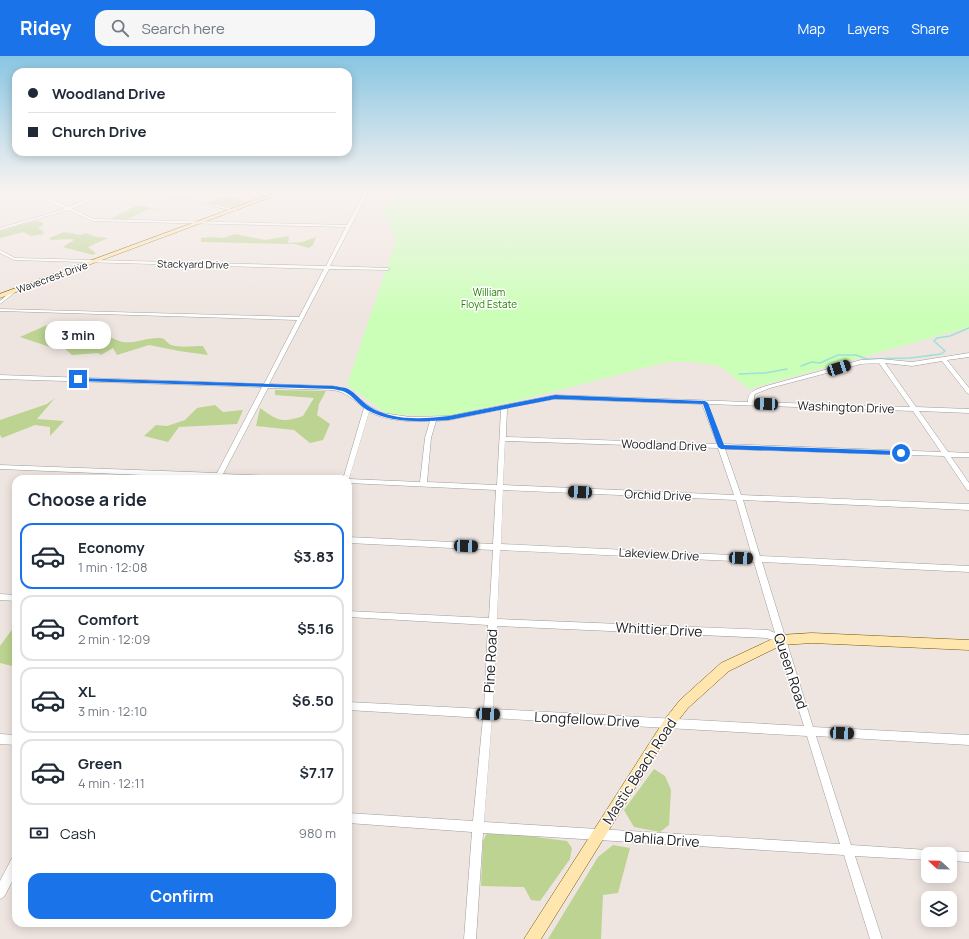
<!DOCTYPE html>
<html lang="en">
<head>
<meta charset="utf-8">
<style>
  body { margin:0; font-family:Manrope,sans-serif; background:#f6f6f7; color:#1f2937; height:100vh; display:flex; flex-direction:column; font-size:15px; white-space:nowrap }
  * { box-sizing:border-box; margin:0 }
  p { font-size:13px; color:#747a83 }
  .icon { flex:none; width:22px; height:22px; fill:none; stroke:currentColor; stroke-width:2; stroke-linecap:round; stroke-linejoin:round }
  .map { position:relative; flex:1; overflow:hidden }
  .side { position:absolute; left:12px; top:419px; width:340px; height:452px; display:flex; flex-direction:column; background:#fff; border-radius:12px; box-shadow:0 2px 10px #0003 }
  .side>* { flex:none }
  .banner { position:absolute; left:12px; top:12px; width:340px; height:88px; border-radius:12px; box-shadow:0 2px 10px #0003; display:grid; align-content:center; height:88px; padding:0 16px; background:#fff }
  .needle { width:26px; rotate:292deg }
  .fabs { position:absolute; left:921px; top:791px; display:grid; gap:8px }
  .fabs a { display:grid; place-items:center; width:36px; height:36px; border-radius:8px; background:#fff; box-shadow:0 2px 10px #0003; font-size:20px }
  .end { position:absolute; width:18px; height:18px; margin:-9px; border:5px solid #1a73e8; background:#fff; box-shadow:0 0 0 2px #fff }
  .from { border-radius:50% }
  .bubble { position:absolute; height:28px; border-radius:12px; background:#fff; box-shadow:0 2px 10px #0003; font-size:13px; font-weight:700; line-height:28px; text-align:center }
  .car { position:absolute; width:12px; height:24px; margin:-12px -6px; border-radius:5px; box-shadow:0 0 3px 1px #0007; background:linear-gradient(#222 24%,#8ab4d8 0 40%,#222 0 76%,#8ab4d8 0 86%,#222 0) }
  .banner b { display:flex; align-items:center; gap:14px; height:38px; font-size:15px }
  .banner b+b { border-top:1px solid #e0e1e3 }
  .banner i { width:10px; height:10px; background:#1f2937 }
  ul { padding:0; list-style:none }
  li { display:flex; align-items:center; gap:12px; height:66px; margin:0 8px 6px; padding:0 8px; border:2px solid #e0e1e3; border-radius:12px }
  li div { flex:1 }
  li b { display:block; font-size:15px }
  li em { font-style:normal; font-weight:700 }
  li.selected { border-color:#1a73e8 }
  li>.icon { width:36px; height:36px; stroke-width:1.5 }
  h2 { padding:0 16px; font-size:18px; line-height:48px }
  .pay { display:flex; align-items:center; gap:10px; height:44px; padding:0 16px; font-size:15px }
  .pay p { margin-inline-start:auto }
  .action { display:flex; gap:8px; margin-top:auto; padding:8px 16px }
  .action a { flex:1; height:46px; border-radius:12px; background:#1a73e8; color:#fff; font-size:16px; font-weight:700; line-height:46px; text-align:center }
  header { display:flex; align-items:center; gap:24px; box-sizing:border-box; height:56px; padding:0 20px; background:#1a73e8; color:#fff }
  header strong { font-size:19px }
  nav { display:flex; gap:22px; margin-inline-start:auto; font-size:14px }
  .search { width:280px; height:36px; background:#f6f6f7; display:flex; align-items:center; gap:10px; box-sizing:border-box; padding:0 14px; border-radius:12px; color:#747a83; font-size:15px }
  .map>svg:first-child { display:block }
</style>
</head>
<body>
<header>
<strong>Ridey</strong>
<div class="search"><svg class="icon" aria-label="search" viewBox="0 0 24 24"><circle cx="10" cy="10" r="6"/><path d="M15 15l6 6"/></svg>Search here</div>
<nav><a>Map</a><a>Layers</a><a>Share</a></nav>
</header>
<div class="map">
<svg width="969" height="883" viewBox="0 0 969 883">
  <rect width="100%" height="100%" fill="#efe5e0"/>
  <g fill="#bcd391">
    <polygon points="224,141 248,145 249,146 232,151 208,147"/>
    <polygon points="136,150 142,150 165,155 149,153 128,163 110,163"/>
    <polygon points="37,165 43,167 43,169 38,172 43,175 44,178 31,180 24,176 0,182 0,175 31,166"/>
    <polygon points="64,176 80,179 86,177 96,181 108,182 88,191 96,197 93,199 63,191 74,184 72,183 51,184 49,182"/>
    <polygon points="235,178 265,184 289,180 288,187 302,186 316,181 313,189 309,192 295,188 201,186 201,182 211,181 223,182"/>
    <path d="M47,269l2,17 36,-1 23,-6c20,15 32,2 53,3 5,1 6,5 10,7 9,3 22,1 32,1l5,9 -29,-4 -30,-6 -32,10 -4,-7 -12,7 -3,-2 -26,2 -7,-6 -15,-2 -30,-10z"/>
    <path d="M275,334l51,1 -7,13 -2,11 13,9 -7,16 -13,3 -16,-13 -38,-4 4,-18c18,13 21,15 43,8l11,-18 -39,-3z"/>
    <polygon points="55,342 37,363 64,365 50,380 50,371 35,369 2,382 0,379 0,364 47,348"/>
    <polygon points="215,349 223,356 243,354 237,368 179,371 168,386 144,380 156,369 167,370 185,364 197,352"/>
    <polygon points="16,568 16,611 0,607 0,590"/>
    <polygon points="654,713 665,720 671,734 669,769 660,776 634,771 624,754"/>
    <polygon points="496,776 567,785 572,792 570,803 540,845 531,844 524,831 481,830 483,785 487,777"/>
    <polygon points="613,789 630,792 618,837 603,839 601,883 548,883 598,801"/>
  </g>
  <polygon fill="#cbffb7" points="393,135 969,135 969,271 749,333 720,310 694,306 667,306 517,345 447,360 400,359 386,357 347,329 396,184 383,155"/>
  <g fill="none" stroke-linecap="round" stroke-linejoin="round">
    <g stroke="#9ce1d8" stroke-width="1.5">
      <polyline points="801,310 812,306 820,307 838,299 856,299 867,303 910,302 941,298 945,295 934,285 937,282 950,280 969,272"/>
      <polyline points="739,318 765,317 787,313"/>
    </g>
    <g stroke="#9d9d9d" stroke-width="1">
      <g id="street">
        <path d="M28,135h5l36,16 36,-16h5l-38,18 22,10 253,6 18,-34h4l-39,75 58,2 2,1 -2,1 -59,-1 -60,115 64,2 15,4 21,16 13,7 28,4 39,-1 106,-21 193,7c0,-12 8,-12 18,-16l95,-26 20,-1 31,3 57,-9v4l-22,3 22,28v6l-2,-1 -25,-32 -30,5 -27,-3 31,44 53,2v4l-50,-2 29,41 21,1v4h-18l18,26v7h-2l-23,-34 -219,-7 16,46 228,9v6l-226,-10 17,56 209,10v6l-207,-10 51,165 156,8v10l-153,-9 35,109 77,5 4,1 1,3h-5v6l-73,-4 27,83h-12l-26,-84 -361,-22 -7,106h-12l8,-107 -124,-9v-10l125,8 10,-103 -135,-8v-8l136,7 4,-84 -140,-8v-6l141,7 4,-68 -145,-7v-6l145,7 3,-54 -148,-7v-4h-5l21,-71c-10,-8 -18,-16 -31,-18l-65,-2 -45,86 74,3 3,2h-86v-1l-214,-9v-4l217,8 45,-86 -262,-8v-4l264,9 33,-64 -297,-9v-2l299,8 25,-48 -310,-9 -14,-7v-3l15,8 311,8 20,-39 -253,-6 -25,-11 -68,20v-2l65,-19zM879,307l31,44 -156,-5v-6l1,-2 15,-6 91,-24zM555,343l147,5 15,40 -211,-7 1,-29zM708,348l205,7 28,41 -218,-8zM501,354l-4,75 -70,-3 4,-44 5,-17 13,-1zM369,356c19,9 40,10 61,9l-5,17 -5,44 -71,-3zM505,385l213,7 16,47 -231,-10zM503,434l233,10 16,56 -251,-12zM500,494l254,12 21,71 -7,-3 -271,-11zM497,570l270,12 10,4 27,84 -311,-17zM492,662l315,18 33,108 -356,-22z"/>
        <polygon points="142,135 150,135 237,154 235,155"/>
        <polygon points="14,233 18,234 0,248 0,245"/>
        <polygon points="0,538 16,539 16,545 0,544"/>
        <polygon points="0,678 16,679 16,689 0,688"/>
        <polygon points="950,795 969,796 969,806 950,805 950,798 945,798 946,796"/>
        <polygon points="16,800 16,818 4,841 0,843 0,825 12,802"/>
      </g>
    </g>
    <g stroke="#765900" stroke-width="1">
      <g id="secondary">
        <polygon points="280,135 287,135 0,242 0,238"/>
        <polygon points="812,577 969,584 969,594 812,587 782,589 729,615 688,652 673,671 541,883 524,883 665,663 680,644 721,607 781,579"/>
      </g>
    </g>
    <use href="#street" fill="#fff" fill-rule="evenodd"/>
    <use href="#secondary" fill="#ffe6ae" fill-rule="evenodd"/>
  </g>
  <linearGradient id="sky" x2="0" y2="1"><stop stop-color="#89c6e2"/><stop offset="0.52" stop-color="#f8f3f1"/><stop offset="1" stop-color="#f8f3f1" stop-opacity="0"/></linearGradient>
  <rect width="969" height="259" fill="url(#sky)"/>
  <path fill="#1a73e8" d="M76,322l257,8c4,1 11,1 15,3 8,4 14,13 22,18 22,14 54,12 79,9l106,-21 150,6 3,2 16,42 177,6 3,2 -3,2 -180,-6 -3,-2 -15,-43 -148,-5 -106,21c-27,2 -58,3 -82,-10 -8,-5 -14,-14 -22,-18 -4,-2 -9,-2 -12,-3l-255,-8 -2,-1z"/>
  <g text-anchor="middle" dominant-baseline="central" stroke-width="3" stroke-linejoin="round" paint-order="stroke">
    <g font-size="10" fill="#1c1c1c" stroke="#fff">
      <text transform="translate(193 208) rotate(1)">Stackyard Drive</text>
      <text transform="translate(52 221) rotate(-20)">Wavecrest Drive</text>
    </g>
    <g font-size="10" fill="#248400" stroke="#fff">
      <text x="489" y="236">William<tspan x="489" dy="12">Floyd Estate</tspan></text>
    </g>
    <g font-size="12" fill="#1c1c1c" stroke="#fff">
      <text transform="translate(846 351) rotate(2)">Washington Drive</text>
      <text transform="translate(664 389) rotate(2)">Woodland Drive</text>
      <text transform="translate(658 439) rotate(2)">Orchid Drive</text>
      <text transform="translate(659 498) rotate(3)">Lakeview Drive</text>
    </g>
    <g font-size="14" fill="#1c1c1c" stroke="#fff">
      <text transform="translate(659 573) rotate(3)">Whittier Drive</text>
      <text transform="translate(490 605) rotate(-87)">Pine Road</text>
      <text transform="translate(791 615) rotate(72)">Queen Road</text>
      <text transform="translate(587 663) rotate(3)">Longfellow Drive</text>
      <text transform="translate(639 715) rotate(-57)">Mastic Beach Road</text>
      <text transform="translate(662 783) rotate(4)">Dahlia Drive</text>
    </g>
  </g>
</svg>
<div class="fabs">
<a><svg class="needle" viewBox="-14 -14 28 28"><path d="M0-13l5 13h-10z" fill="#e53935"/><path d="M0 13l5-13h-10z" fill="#747a83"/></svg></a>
<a><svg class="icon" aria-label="layers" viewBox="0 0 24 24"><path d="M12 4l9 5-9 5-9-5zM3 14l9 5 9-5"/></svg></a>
</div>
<i class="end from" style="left:901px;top:397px"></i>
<i class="end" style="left:78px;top:323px"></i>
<div class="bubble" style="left:45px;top:265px;width:66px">3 min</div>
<i class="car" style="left:839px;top:312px;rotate:72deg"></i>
<i class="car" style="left:766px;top:348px;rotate:272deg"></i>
<i class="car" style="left:580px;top:436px;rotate:273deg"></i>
<i class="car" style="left:466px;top:490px;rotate:92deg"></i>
<i class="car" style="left:741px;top:502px;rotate:93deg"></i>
<i class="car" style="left:488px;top:658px;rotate:93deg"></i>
<i class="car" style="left:842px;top:677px;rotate:93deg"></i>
<div class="banner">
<b><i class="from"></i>Woodland Drive</b>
<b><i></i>Church Drive</b>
</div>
<section class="side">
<h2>Choose a ride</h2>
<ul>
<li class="selected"><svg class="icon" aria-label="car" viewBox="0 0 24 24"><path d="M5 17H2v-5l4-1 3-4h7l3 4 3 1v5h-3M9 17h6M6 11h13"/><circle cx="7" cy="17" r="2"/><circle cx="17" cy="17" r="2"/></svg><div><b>Economy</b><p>1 min · 12:08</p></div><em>$3.83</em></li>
<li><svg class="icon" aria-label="car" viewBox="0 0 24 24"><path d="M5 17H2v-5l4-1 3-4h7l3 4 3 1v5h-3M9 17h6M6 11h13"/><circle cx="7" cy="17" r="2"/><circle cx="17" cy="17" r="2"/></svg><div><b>Comfort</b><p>2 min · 12:09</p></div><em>$5.16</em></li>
<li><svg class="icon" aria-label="car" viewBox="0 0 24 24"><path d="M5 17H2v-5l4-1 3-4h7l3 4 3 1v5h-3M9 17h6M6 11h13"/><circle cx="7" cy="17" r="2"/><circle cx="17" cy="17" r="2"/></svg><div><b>XL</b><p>3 min · 12:10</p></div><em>$6.50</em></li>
<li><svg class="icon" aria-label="car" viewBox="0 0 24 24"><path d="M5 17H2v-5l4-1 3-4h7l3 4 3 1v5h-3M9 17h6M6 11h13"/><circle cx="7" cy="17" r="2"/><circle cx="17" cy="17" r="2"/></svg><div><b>Green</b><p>4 min · 12:11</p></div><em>$7.17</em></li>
</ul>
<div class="pay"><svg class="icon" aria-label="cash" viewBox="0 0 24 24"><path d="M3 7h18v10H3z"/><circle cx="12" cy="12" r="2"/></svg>Cash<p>980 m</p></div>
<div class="action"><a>Confirm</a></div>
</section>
</div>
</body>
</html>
